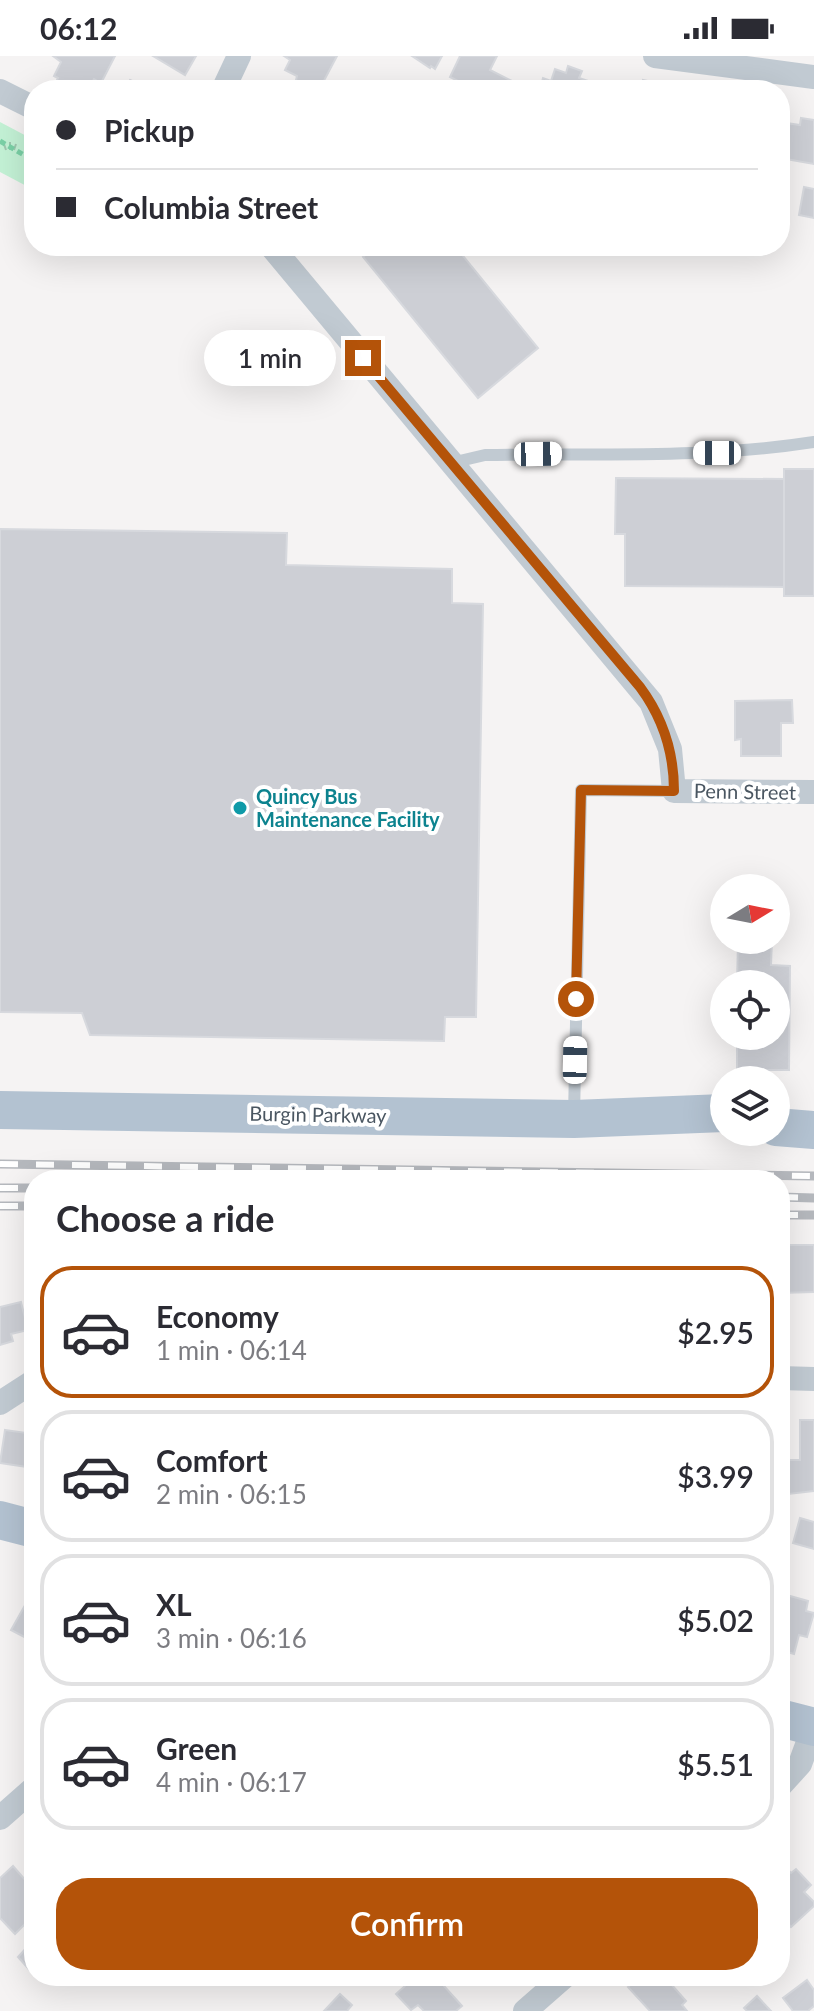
<!DOCTYPE html>
<html lang="en">
<head>
<meta charset="utf-8">
<style>
  body { margin:0; font-family:Lato,sans-serif; background:#f7f7f7; color:#2b2b33; height:100vh; display:flex; flex-direction:column; font-size:30px; white-space:nowrap }
  * { box-sizing:border-box; margin:0 }
  p { font-size:26px; color:#7c7c81 }
  .icon { flex:none; width:44px; height:44px; fill:none; stroke:currentColor; stroke-width:2; stroke-linecap:round; stroke-linejoin:round }
  .map { position:relative; flex:1; overflow:hidden }
  .drawer { position:absolute; left:24px; top:1114px; width:766px; height:816px; display:flex; flex-direction:column; background:#fff; border-radius:32px; box-shadow:0 8px 32px #0002 }
  .drawer>* { flex:none }
  .guide { position:absolute; left:24px; top:24px; width:766px; height:176px; border-radius:32px; box-shadow:0 8px 32px #0002; display:grid; align-content:center; height:176px; padding:0 32px; background:#fff }
  .needle { width:52px; rotate:80deg }
  .buttons { position:absolute; left:710px; top:818px; display:grid; gap:16px }
  .buttons a { display:grid; place-items:center; width:80px; height:80px; border-radius:50%; background:#fff; box-shadow:0 8px 32px #0002; font-size:40px }
  .end { position:absolute; width:36px; height:36px; margin:-18px; border:10px solid #b45309; background:#fff; box-shadow:0 0 0 4px #fff }
  .from { border-radius:50% }
  .bubble { position:absolute; height:56px; border-radius:28px; background:#fff; box-shadow:0 8px 32px #0002; font-size:26px; font-weight:600; line-height:56px; text-align:center }
  .car { position:absolute; width:24px; height:48px; margin:-24px -12px; border-radius:10px; box-shadow:0 0 6px 2px #0007; background:linear-gradient(#fff 24%,#345 0 40%,#fff 0 76%,#345 0 86%,#fff 0) }
  .guide b { display:flex; align-items:center; gap:28px; height:76px; font-size:30px }
  .guide b+b { border-top:2px solid #e1e1e2 }
  .guide i { width:20px; height:20px; background:#2b2b33 }
  ul { padding:0; list-style:none }
  li { display:flex; align-items:center; gap:24px; height:132px; margin:0 16px 12px; padding:0 16px; border:4px solid #e1e1e2; border-radius:32px }
  li div { flex:1 }
  li b { display:block; font-size:30px }
  li em { font-style:normal; font-weight:600 }
  li.active { border-color:#b45309 }
  li>.icon { width:72px; height:72px; stroke-width:1.5 }
  h2 { padding:0 32px; font-size:36px; line-height:96px }
  .action { display:flex; gap:16px; margin-top:auto; padding:16px 32px }
  .action a { flex:1; height:92px; border-radius:32px; background:#b45309; color:#fff; font-size:32px; font-weight:600; line-height:92px; text-align:center }
  .status { display:flex; justify-content:space-between; align-items:center; height:56px; padding:0 40px; background:#fff; direction:ltr }
  .status svg { height:22px; fill:currentColor }
  .map>svg:first-child { display:block }
</style>
</head>
<body>
<div class="status"><b>06:12</b><svg viewBox="0 0 49 12"><path d="M0 12V9h3v3zM5 12V6h3v6zM10 12V3h3v9zM15 12V0h3v12zM26 1h20v11H26zM47 4h2v5h-2z"/></svg></div>
<div class="map">
<svg width="814" height="1955" viewBox="0 0 814 1955">
  <defs>
    <pattern id="park-tufts" width="24" height="20" patternUnits="userSpaceOnUse" patternTransform="scale(2)"><rect width="24" height="20" fill="#c3f1d5"/><path d="M3 7l-1-3M5 7V3M7 7l1-3M15 17l-1-3M17 17v-4M19 17l1-3" fill="none" stroke="#a0c6b0"/></pattern>
  </defs>
  <rect width="100%" height="100%" fill="#f5f3f3"/>
  <polygon fill="url(#park-tufts)" points="0,66 34,84 34,134 0,116"/>
  <g fill="#cdcfd5" stroke="#d7d9de" stroke-width="2">
    <polygon points="53,0 115,0 101,27 94,23 88,34 67,34 55,28 58,22 54,20 61,6"/>
    <polygon points="153,0 196,0 185,19"/>
    <polygon points="337,0 319,34 314,34 296,24 297,20 285,14 290,4 284,0"/>
    <polygon points="412,0 442,0 435,13 431,10 430,12"/>
    <polygon points="460,0 497,0 490,14 512,25 508,34 476,34 450,21"/>
    <polygon points="568,10 582,15 579,22 597,28 595,34 540,34 543,22 551,25 555,13 566,17"/>
    <polygon points="130,24 150,34 125,34"/>
    <polygon points="643,24 657,27 656,33 662,34 631,34 632,27 642,29"/>
    <polygon points="801,62 814,64 814,108 780,102 786,67 800,69"/>
    <polygon points="804,131 814,133 814,162 799,159"/>
    <polygon points="376,190 455,190 538,292 478,342 363,201"/>
    <rect x="784" y="413" width="30" height="127"/>
    <polygon points="616,422 784,423 784,531 625,530 625,478 615,478"/>
    <polygon points="0,473 287,477 286,509 452,513 452,547 483,548 476,961 445,961 444,985 90,979 82,957 0,956"/>
    <polygon points="792,644 793,667 781,667 781,700 741,700 741,683 735,684 735,645"/>
    <polygon points="738,884 772,884 771,909 790,910 789,1014 737,1014 737,980 776,980 776,928 737,928"/>
    <polygon points="780,1189 814,1189 814,1236 780,1237"/>
    <polygon points="21,1246 28,1274 11,1278 13,1285 0,1289 0,1251"/>
    <polygon points="800,1364 814,1364 814,1435 780,1439 780,1404 800,1404"/>
    <polygon points="5,1374 34,1378 34,1412 0,1407"/>
    <polygon points="800,1462 814,1466 814,1493 793,1487"/>
    <polygon points="33,1535 34,1535 34,1586 11,1574"/>
    <polygon points="783,1538 808,1545 806,1555 814,1557 807,1581 799,1579 794,1598 780,1594 780,1547"/>
    <polygon points="780,1805 791,1817 796,1813 811,1829 804,1836 814,1846 814,1850 791,1871 780,1859"/>
    <polygon points="13,1810 34,1834 33,1875 26,1867 15,1878 0,1862 0,1822"/>
    <polygon points="28,1890 34,1896 34,1919 18,1901"/>
    <polygon points="416,1920 435,1920 462,1950 456,1955 424,1955 418,1949 411,1954 396,1938"/>
    <polygon points="640,1920 664,1920 686,1945 682,1949 687,1955 650,1955 628,1931"/>
    <polygon points="729,1920 746,1920 737,1928"/>
    <polygon points="807,1924 814,1934 814,1950 808,1955 793,1955 783,1942"/>
    <polygon points="340,1938 352,1949 347,1955 324,1955"/>
    <polygon points="757,1940 771,1955 747,1955 744,1952"/>
  </g>
  <g fill="none" stroke-linecap="round" stroke-linejoin="round">
    <polyline stroke="#7ad0a6" stroke-width="5" stroke-dasharray="6 4" stroke-linecap="butt" points="0,85 34,105"/>
    <g stroke="#c1cad2" stroke-width="12">
      <path d="M451,407l34,-8c109,-2 221,4 329,-13"/>
      <polyline points="574,1060 581,734 674,735"/>
    </g>
    <g stroke="#c1cad2" stroke-width="24">
      <polyline points="655,0 814,21"/>
      <polyline points="223,34 239,0"/>
      <polyline points="0,35 34,52"/>
      <polyline points="271,190 651,646 670,693 674,735 814,736"/>
      <polyline points="780,1322 814,1323"/>
      <polyline points="0,1347 34,1325"/>
      <polyline points="780,1730 800,1708 814,1670"/>
      <polyline points="0,1762 34,1732"/>
      <polyline points="525,1955 565,1920"/>
    </g>
    <g stroke="#b3c2d1" stroke-width="38">
      <polyline points="0,1054 574,1063 724,1057"/>
      <polyline points="776,1071 814,1074"/>
      <polyline points="0,1464 34,1473"/>
      <polyline points="780,1662 814,1671"/>
    </g>
    <g stroke="#b5b8bd" stroke-width="9">
      <g id="rail">
        <polyline points="0,1108 814,1120"/>
        <polyline points="0,1132 34,1132"/>
        <polyline points="780,1141 814,1142"/>
        <polyline points="0,1150 34,1150"/>
        <polyline points="780,1159 814,1159"/>
      </g>
    </g>
    <use href="#rail" stroke="#fff" stroke-width="6" stroke-dasharray="18" stroke-linecap="butt"/>
  </g>
  <g fill="none" stroke-linecap="round" stroke-linejoin="round">
    <path stroke="#b45309" stroke-width="10" d="M363,302l277,329c23,31 34,65 34,104l-93,-1 -5,209"/>
  </g>
  <circle fill="#0f9aa8" stroke="#fff" stroke-width="3" cx="240" cy="752" r="8"/>
  <g text-anchor="middle" dominant-baseline="central" stroke-width="8" stroke-linejoin="round" paint-order="stroke">
    <g font-size="20" fill="#4a5661" stroke="#fff">
      <text transform="translate(745 735) rotate(1)">Penn Street</text>
      <text transform="translate(318 1058) rotate(1)">Burgin Parkway</text>
    </g>
    <g font-size="20" font-weight="bold" fill="#0d838f" stroke="#fff" text-anchor="start">
      <text x="256" y="740">Quincy Bus<tspan x="256" dy="23">Maintenance Facility</tspan></text>
    </g>
  </g>
</svg>
<div class="buttons">
<a><svg class="needle" viewBox="-14 -14 28 28"><path d="M0-13l5 13h-10z" fill="#e53935"/><path d="M0 13l5-13h-10z" fill="#7c7c81"/></svg></a>
<a><svg class="icon" aria-label="locate" viewBox="0 0 24 24"><circle cx="12" cy="12" r="6"/><path d="M12 2v4M12 18v4M2 12h4M18 12h4"/></svg></a>
<a><svg class="icon" aria-label="layers" viewBox="0 0 24 24"><path d="M12 4l9 5-9 5-9-5zM3 14l9 5 9-5"/></svg></a>
</div>
<i class="end from" style="left:576px;top:943px"></i>
<i class="end" style="left:363px;top:302px"></i>
<div class="bubble" style="left:204px;top:274px;width:132px">1 min</div>
<i class="car" style="left:717px;top:397px;rotate:270deg"></i>
<i class="car" style="left:538px;top:398px;rotate:89deg"></i>
<i class="car" style="left:575px;top:1004px;rotate:1deg"></i>
<div class="guide">
<b><i class="from"></i>Pickup</b>
<b><i></i>Columbia Street</b>
</div>
<section class="drawer">
<h2>Choose a ride</h2>
<ul>
<li class="active"><svg class="icon" aria-label="car" viewBox="0 0 24 24"><path d="M5 17H2v-5l4-1 3-4h7l3 4 3 1v5h-3M9 17h6M6 11h13"/><circle cx="7" cy="17" r="2"/><circle cx="17" cy="17" r="2"/></svg><div><b>Economy</b><p>1 min · 06:14</p></div><em>$2.95</em></li>
<li><svg class="icon" aria-label="car" viewBox="0 0 24 24"><path d="M5 17H2v-5l4-1 3-4h7l3 4 3 1v5h-3M9 17h6M6 11h13"/><circle cx="7" cy="17" r="2"/><circle cx="17" cy="17" r="2"/></svg><div><b>Comfort</b><p>2 min · 06:15</p></div><em>$3.99</em></li>
<li><svg class="icon" aria-label="car" viewBox="0 0 24 24"><path d="M5 17H2v-5l4-1 3-4h7l3 4 3 1v5h-3M9 17h6M6 11h13"/><circle cx="7" cy="17" r="2"/><circle cx="17" cy="17" r="2"/></svg><div><b>XL</b><p>3 min · 06:16</p></div><em>$5.02</em></li>
<li><svg class="icon" aria-label="car" viewBox="0 0 24 24"><path d="M5 17H2v-5l4-1 3-4h7l3 4 3 1v5h-3M9 17h6M6 11h13"/><circle cx="7" cy="17" r="2"/><circle cx="17" cy="17" r="2"/></svg><div><b>Green</b><p>4 min · 06:17</p></div><em>$5.51</em></li>
</ul>
<div class="action"><a>Confirm</a></div>
</section>
</div>
</body>
</html>
